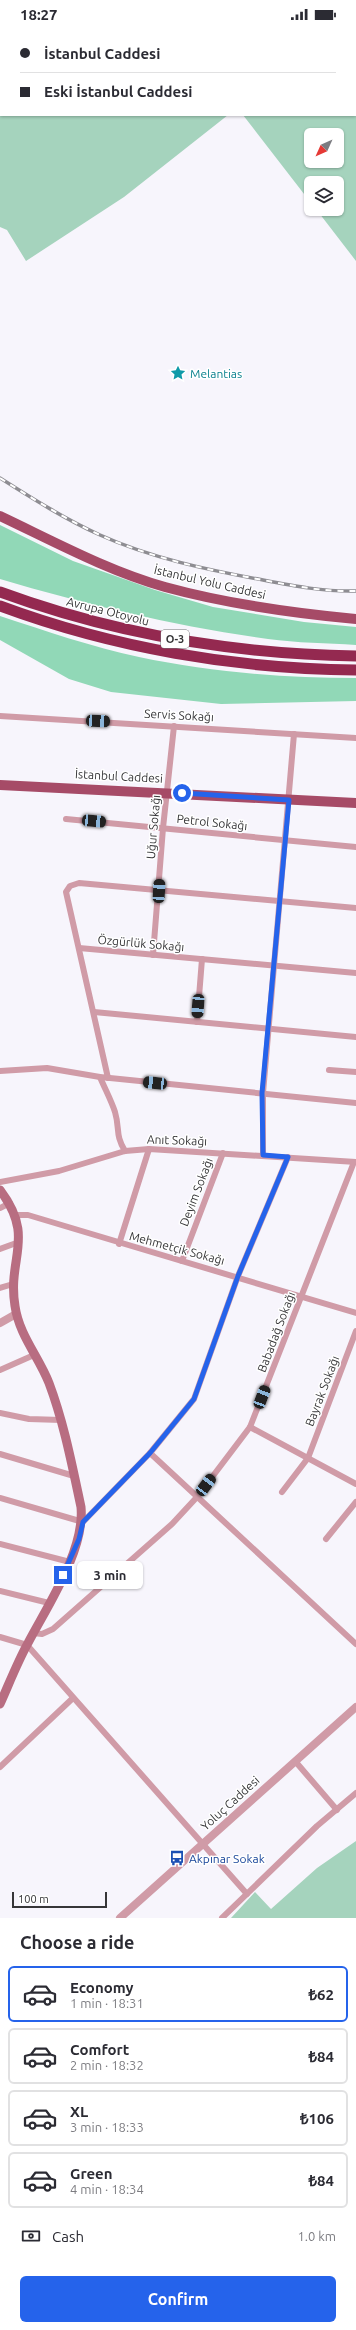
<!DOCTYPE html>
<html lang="en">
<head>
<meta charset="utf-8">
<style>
  body { margin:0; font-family:Ubuntu,sans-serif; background:#f2f2f3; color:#2b2b33; height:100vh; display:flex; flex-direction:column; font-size:15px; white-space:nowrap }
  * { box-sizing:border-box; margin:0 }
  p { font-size:13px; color:#7c7c81 }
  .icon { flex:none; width:22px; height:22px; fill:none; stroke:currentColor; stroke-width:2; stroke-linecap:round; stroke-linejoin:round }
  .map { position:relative; height:1890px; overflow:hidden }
  .panel { display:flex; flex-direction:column; background:#fff; flex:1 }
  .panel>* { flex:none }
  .hud { position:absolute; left:0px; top:0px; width:356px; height:88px; box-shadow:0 1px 3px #0004; display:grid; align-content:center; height:88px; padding:0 20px; background:#fff }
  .needle { width:26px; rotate:225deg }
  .buttons { position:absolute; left:304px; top:100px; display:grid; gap:8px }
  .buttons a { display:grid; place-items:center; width:40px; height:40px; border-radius:6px; background:#fff; box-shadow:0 1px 3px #0004; font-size:20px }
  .scale { position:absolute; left:12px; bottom:10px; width:95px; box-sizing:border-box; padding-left:4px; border:2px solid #363638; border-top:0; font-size:11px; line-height:14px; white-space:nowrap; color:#363638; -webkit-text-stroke:3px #fff; paint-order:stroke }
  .end { position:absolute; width:18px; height:18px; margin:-9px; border:5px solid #2563eb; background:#fff; box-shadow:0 0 0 2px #fff }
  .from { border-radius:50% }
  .bubble { position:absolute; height:28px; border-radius:6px; background:#fff; box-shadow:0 1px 3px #0004; font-size:13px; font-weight:600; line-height:28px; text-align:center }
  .car { position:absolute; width:12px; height:24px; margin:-12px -6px; border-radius:5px; box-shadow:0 0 3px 1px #0007; background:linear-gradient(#222 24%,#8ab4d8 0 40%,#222 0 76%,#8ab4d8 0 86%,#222 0) }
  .hud b { display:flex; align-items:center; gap:14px; height:38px; font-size:15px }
  .hud b+b { border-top:1px solid #e1e1e2 }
  .hud i { width:10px; height:10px; background:#2b2b33 }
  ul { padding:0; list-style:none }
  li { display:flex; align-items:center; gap:12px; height:56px; margin:0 8px 6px; padding:0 12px; border:2px solid #e1e1e2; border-radius:6px }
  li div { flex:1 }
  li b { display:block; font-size:15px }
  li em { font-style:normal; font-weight:600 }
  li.on { border-color:#2563eb }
  li>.icon { width:36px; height:36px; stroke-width:1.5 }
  h2 { padding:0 20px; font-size:18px; line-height:48px }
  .pay { display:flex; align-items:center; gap:10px; height:44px; padding:0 20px; font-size:15px }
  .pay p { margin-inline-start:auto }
  .button { display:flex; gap:8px; margin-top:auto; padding:8px 20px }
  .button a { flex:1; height:46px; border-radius:6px; background:#2563eb; color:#fff; font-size:16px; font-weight:600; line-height:46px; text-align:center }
  .status { display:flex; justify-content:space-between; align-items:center; height:28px; padding:0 20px; background:#fff; direction:ltr }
  .status svg { height:11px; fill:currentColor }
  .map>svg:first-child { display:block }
</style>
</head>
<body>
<div class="status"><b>18:27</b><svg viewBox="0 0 49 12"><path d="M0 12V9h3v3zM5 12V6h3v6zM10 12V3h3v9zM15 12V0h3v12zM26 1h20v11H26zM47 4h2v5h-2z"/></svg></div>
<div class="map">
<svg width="356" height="1890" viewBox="0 0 356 1890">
  <rect width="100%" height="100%" fill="#f7f5fc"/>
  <g fill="#a5d3bd" fill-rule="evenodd">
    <polygon points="0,0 93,0 1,1 0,12"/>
    <path d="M125,0h231v233l-40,-52h21v-26h-26v20l-68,-88h112v-86h-231zM311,107h26v26h-26z"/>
    <polygon points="0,32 1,87 228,87 124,169 26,233 7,202 0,199"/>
    <polygon points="356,1813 356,1890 231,1890 255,1864 271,1881 317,1840"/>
  </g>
  <g fill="#91d8b7">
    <path d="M0,497l73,36 82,29 58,17 91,15 52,5v18c-29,-2 -59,-2 -88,-6 -90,-12 -180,-34 -268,-60z"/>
    <path d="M0,588c46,15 92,31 139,41 71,15 145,21 217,21v23l-135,3 -110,-12 -42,-13 -69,-39z"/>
  </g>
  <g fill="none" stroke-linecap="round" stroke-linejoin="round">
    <g stroke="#7ec1e5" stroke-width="2">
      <polyline points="100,1 102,0"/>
      <polyline points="0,20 1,20"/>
    </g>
    <g stroke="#d09ba7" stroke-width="6">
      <polyline points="0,688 356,710"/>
      <polyline points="66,791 356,819"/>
      <polyline points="79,920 356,945"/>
      <polyline points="153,927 163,800 174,698"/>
      <polyline points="94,984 356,1009"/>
      <polyline points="197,994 202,931"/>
      <polyline points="329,1042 356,1044"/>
      <polyline points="0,1043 47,1040 100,1049 356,1075"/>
      <path d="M100,1049c5,12 11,23 15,35 5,17 0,23 10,39"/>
      <polyline points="108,1050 66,864 70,858 79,855 356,880"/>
      <polyline points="263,1127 263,1065 294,706"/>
      <polyline points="0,1154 59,1143 125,1123 149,1121 356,1134"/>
      <polyline points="0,1180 10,1175"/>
      <polyline points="16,1187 28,1187 356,1285"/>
      <polyline points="119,1216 149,1121"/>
      <polyline points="0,1221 19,1214"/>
      <polyline points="182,1233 223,1125"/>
      <polyline points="0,1260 13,1256"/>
      <polyline points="0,1342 34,1327"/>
      <polyline points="0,1385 29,1391 61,1392"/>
      <polyline points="250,1399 356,1456"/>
      <polyline points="150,1425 356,1616"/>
      <polyline points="0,1426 74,1448"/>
      <polyline points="282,1464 308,1430 356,1303"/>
      <polyline points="0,1470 83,1494 150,1425 194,1371 238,1248 288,1129"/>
      <polyline points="326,1511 356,1474"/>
      <polyline points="0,1516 70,1534"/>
      <polyline points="0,1563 49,1575"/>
      <polyline points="33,1605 42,1606 53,1601 172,1496 197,1469 250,1399 354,1134"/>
      <polyline points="0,1609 27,1617 247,1866"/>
      <polyline points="295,1733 337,1782"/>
      <polyline points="0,1739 73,1670"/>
      <polyline points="222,1890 317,1798 356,1765"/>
    </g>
    <g stroke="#d09ba7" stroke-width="8">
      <polyline points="0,1295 16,1286"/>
      <polyline points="120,1890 356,1679"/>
    </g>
    <path stroke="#b86d81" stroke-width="9" d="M0,1162c36,48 7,67 15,116 4,29 24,51 34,77 15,40 23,82 32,124 4,43 -33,98 -53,136 -11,20 -19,41 -28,61"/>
    <g stroke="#a64b67" stroke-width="10">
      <path d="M0,488c53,25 108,55 165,71 62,17 127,26 191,32"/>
      <polyline points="0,757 356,775"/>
    </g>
    <g stroke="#942950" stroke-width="11">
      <path d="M0,564c114,42 235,62 356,64"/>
      <path d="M0,578c113,42 236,63 356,64"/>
    </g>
    <g stroke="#8e8d92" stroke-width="3.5">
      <path id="rail" d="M0,450c33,21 65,41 100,57 51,23 108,35 163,45 31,6 62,12 93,11"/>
    </g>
    <use href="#rail" stroke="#fff" stroke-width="2" stroke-dasharray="6" stroke-linecap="butt"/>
  </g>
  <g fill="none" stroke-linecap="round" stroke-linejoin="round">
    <polyline stroke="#2563eb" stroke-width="5" points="63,1547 79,1511 83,1494 150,1425 194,1371 238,1248 288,1129 263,1127 262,1065 289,772 182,765"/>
  </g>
  <defs>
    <g id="sight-bare" transform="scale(1.2)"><path d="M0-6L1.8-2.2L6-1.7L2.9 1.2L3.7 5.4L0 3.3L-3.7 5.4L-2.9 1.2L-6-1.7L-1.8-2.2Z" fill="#0f9aa8" stroke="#fff" stroke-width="2.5" paint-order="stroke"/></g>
    <g id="bus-bare" transform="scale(1.2)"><path d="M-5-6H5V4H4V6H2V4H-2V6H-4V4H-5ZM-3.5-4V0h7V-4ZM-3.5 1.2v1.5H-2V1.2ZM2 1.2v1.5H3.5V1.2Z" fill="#1a4fb4" stroke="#fff" stroke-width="2.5" paint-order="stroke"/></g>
  </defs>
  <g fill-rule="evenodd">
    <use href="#sight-bare" x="178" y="345"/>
    <use href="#bus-bare" x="177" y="1830"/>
  </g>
  <g text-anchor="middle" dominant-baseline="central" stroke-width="3" stroke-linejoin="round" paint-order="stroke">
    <rect fill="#fff" stroke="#727274" stroke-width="1" x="161" y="602" width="28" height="18" rx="3"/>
    <g font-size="11" font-weight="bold" fill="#363638">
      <text x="175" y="611">O-3</text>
    </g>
    <g font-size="12" fill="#0d838f" stroke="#fff" text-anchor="start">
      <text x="190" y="345">Melantias</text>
    </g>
    <g font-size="12" fill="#363638" stroke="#fff">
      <text transform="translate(210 554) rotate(13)">İstanbul Yolu Caddesi</text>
      <text transform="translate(108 583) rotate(14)">Avrupa Otoyolu</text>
      <text transform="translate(179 687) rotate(3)">Servis Sokağı</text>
      <text transform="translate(119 748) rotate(3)">İstanbul Caddesi</text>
      <text transform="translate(212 794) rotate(6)">Petrol Sokağı</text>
      <text transform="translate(153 799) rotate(-85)">Uğur Sokağı</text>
      <text transform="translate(141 915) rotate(5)">Özgürlük Sokağı</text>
      <text transform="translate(177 1112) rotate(2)">Anıt Sokağı</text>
      <text transform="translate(196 1164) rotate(-69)">Deyim Sokağı</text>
      <text transform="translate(177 1220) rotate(15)">Mehmetçik Sokağı</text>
      <text transform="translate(276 1304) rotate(-69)">Babadağ Sokağı</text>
      <text transform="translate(322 1363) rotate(-69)">Bayrak Sokağı</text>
      <text transform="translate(230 1775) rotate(-42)">Yoluç Caddesi</text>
    </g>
    <g font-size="12" fill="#164399" stroke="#fff" text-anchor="start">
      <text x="189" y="1830">Akpınar Sokak</text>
    </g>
  </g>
</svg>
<div class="buttons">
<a><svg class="needle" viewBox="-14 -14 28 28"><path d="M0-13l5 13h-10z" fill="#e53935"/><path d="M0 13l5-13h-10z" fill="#7c7c81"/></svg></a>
<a><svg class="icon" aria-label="layers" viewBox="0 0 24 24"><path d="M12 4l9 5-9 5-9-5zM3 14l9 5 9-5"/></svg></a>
</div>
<div class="scale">100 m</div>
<i class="end from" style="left:182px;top:765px"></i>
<i class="end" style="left:63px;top:1547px"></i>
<div class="bubble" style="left:77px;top:1533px;width:66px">3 min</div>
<i class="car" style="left:98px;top:693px;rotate:93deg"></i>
<i class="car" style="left:94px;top:793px;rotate:95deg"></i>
<i class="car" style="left:159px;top:863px;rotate:3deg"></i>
<i class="car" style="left:198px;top:978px;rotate:184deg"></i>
<i class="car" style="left:155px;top:1055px;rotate:276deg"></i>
<i class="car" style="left:262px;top:1369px;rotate:21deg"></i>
<i class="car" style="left:206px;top:1457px;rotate:37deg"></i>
<div class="hud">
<b><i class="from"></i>İstanbul Caddesi</b>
<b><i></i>Eski İstanbul Caddesi</b>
</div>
</div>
<section class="panel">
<h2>Choose a ride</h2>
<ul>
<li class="on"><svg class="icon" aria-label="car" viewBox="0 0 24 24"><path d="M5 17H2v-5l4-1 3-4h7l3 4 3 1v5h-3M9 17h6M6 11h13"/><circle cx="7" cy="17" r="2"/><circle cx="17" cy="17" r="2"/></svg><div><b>Economy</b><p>1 min · 18:31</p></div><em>₺62</em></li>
<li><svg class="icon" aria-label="car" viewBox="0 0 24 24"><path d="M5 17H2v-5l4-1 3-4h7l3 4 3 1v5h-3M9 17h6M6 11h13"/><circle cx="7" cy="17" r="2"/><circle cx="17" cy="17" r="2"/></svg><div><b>Comfort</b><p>2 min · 18:32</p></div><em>₺84</em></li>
<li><svg class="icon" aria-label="car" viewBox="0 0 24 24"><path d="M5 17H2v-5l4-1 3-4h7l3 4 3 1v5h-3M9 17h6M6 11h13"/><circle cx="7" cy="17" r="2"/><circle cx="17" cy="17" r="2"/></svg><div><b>XL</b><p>3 min · 18:33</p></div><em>₺106</em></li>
<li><svg class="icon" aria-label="car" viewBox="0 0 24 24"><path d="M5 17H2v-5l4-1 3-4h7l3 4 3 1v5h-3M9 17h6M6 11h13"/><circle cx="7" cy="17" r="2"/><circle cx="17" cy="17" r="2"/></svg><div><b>Green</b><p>4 min · 18:34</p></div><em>₺84</em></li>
</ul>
<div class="pay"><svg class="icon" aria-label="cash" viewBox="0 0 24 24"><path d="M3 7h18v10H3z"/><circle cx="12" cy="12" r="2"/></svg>Cash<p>1.0 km</p></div>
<div class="button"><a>Confirm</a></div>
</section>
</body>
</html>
